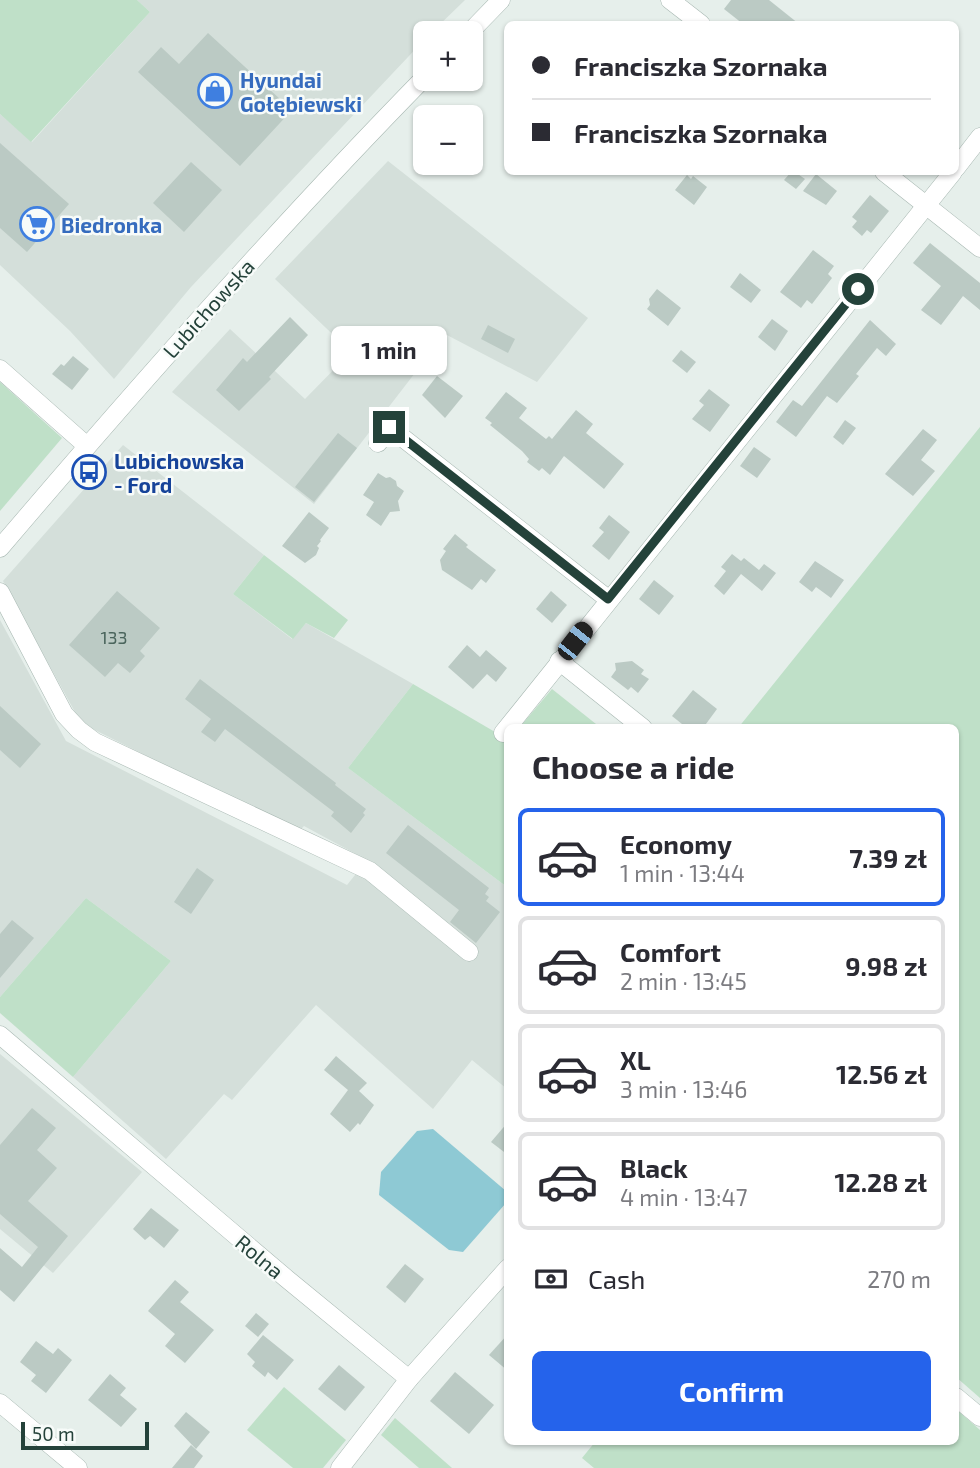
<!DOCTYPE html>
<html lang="en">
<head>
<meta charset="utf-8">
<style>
  body { margin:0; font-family:"Exo 2",sans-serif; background:#f7f7f7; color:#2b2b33; height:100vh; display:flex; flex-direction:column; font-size:26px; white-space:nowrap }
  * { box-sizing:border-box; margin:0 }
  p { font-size:23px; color:#7c7c81 }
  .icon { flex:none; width:38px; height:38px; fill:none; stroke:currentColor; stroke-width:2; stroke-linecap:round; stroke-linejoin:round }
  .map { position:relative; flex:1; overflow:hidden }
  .sheet { position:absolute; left:504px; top:724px; width:455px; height:721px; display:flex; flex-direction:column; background:#fff; border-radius:10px; box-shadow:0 2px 5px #0004 }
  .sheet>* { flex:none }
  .hud { position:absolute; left:504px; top:21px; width:455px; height:154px; border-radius:10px; box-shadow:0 2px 5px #0004; display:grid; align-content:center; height:154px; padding:0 28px; background:#fff }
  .controls { position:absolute; left:413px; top:21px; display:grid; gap:14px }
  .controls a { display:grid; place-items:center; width:70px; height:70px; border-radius:10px; background:#fff; box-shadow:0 2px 5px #0004; font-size:35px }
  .scale { position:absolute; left:21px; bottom:18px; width:128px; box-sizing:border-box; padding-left:7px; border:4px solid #24423a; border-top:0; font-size:19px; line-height:24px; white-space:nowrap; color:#24423a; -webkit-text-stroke:5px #f7fbf9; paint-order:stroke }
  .end { position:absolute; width:32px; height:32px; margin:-16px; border:9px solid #24423a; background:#fff; box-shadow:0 0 0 4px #fff }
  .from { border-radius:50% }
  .bubble { position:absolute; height:49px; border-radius:10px; background:#fff; box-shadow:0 2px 5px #0004; font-size:23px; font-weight:700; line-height:49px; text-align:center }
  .car { position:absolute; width:21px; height:42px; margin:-21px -10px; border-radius:9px; box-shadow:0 0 5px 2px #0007; background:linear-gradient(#222 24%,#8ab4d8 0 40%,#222 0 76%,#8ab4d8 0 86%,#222 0) }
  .hud b { display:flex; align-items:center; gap:24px; height:66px; font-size:26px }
  .hud b+b { border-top:2px solid #e1e1e2 }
  .hud i { width:18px; height:18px; background:#2b2b33 }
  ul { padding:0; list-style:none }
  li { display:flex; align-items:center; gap:21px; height:98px; margin:0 14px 10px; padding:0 14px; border:4px solid #e1e1e2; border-radius:10px }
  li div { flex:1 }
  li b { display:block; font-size:26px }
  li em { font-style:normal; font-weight:700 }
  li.on { border-color:#2563eb }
  li>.icon { width:63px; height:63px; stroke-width:1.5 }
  h2 { padding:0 28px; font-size:32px; line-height:84px }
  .pay { display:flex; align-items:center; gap:18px; height:77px; padding:0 28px; font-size:26px }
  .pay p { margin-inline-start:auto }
  .action { display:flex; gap:14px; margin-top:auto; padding:14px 28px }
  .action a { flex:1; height:80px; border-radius:10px; background:#2563eb; color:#fff; font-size:28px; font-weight:700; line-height:80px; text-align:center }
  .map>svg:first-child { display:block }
</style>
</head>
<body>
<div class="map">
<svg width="980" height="1468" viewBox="0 0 980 1468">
  <rect width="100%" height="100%" fill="#e6efeb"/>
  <g fill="#d4dfda">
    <polygon points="137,0 465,0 431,33 425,33 425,39 191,287 114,379 70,331 0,265 0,114 32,142 150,12"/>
    <polygon points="388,161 588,318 537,382 445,334 314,504 172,392 230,329 305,399 351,352 275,279"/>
    <polygon points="123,445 264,555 233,594 292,639 306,623 413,684 348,768 507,887 507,1089 472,1060 433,1109 316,1005 232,1100 224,1094 166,1159 73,1077 171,961 86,898 0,997 0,620 66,741 347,885 367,860 304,826 298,832 81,723 3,581"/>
    <polygon points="0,1054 142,1172 53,1273 0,1229"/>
  </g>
  <g fill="#bfe0c8">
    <polygon points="0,0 137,0 150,12 31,142 0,114"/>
    <polygon points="0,382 62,438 0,511"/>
    <polygon points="980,427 980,1398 956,1377 956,728 738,728"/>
    <polygon points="264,555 348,620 334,638 306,623 293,639 233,594"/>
    <polygon points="413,684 507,739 507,887 348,768"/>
    <polygon points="552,689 601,728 519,728"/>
    <polygon points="86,898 171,961 73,1077 0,1013 0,997"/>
    <polygon points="284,1387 346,1440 323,1468 293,1468 247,1430"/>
    <polygon points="956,1409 980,1430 980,1468 594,1468 582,1458 595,1442 956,1442"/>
    <polygon points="395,1418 452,1468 419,1468 381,1435"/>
  </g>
  <polygon fill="#8ec9d4" points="433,1129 506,1191 506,1203 463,1252 449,1250 379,1195 381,1172 417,1131"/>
  <g fill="#bbcac4">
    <polygon points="731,0 769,0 799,24 743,24 724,9"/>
    <polygon points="208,33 292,110 240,166 138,72 161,47 179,64"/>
    <polygon points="0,143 69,204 27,252 0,228"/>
    <polygon points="191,162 222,190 184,232 153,203"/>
    <polygon points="791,172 795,172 805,179 796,189 784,180"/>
    <polygon points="816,174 837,191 826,205 803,191"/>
    <polygon points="687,175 691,179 693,176 707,187 694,205 675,190"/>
    <polygon points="870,195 889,211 871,233 867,230 862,236 852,227 857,221 852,217"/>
    <polygon points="930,243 980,283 980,310 963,296 941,325 921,310 941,286 913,263"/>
    <polygon points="813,250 834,266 828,274 832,278 812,304 807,300 801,308 780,292"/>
    <polygon points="740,273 761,290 751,303 730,287"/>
    <polygon points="657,289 681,308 668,326 647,309 650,305 649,299"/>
    <polygon points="290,317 308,335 269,377 271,379 239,411 216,390 243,358 247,362"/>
    <polygon points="772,319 788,331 775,351 758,337"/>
    <polygon points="870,320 896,344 886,356 877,348 856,374 859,376 837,403 827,396 796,437 776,422 793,400 802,406"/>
    <polygon points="488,325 515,339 508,353 481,339"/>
    <polygon points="681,350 696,362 687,373 672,361"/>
    <polygon points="73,356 89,369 72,390 52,374 61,364 64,366"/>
    <polygon points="437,376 463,396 445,418 422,395"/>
    <polygon points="709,389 730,405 710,432 692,419 704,405 699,401"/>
    <polygon points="506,392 527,408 519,418 546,439 549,436 552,439 576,410 593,424 586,433 624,464 604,489 564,456 550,475 542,468 539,471 527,462 529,459 522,451 490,425 492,423 485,418"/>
    <polygon points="845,420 856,428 843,445 833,437"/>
    <polygon points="923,429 937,440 921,460 935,471 913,496 885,474"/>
    <polygon points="338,433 357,448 314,502 295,487"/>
    <polygon points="754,447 771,459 757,478 740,466"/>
    <polygon points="378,473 386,478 390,477 396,481 397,486 404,491 398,501 400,511 390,512 381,526 366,515 374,502 363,495"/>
    <polygon points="309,512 329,528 320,540 321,541 317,546 319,548 316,555 305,563 282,546"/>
    <polygon points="609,515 630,532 609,560 592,546 604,532 599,528"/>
    <polygon points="455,534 468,545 466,547 496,570 486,583 481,579 472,590 442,570 440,560 446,551 443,549"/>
    <polygon points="732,554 741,561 744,558 759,570 764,564 776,573 762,591 741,574 724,595 714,586 726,571 721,567"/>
    <polygon points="815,561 844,580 831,598 816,587 812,592 799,582"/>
    <polygon points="654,580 674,596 659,615 639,599"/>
    <polygon points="117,591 160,628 140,651 145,656 130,673 118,663 105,677 69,645"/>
    <polygon points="551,591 567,605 552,623 536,609"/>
    <polygon points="467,645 480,657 486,650 507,668 496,682 487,674 473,689 448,667"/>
    <polygon points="632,661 644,670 641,674 649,679 638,693 631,687 628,690 611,677 616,670 615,663"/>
    <polygon points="200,679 336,783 335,785 366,809 363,813 365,815 351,833 331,816 334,812 225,729 215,742 201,732 211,719 185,699"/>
    <polygon points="693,690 717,709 703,728 687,728 672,716"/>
    <polygon points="0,706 41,744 20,768 0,750"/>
    <polygon points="408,825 489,888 485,894 489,897 486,901 500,912 476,943 450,922 459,910 386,853"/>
    <polygon points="197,868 214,880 191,914 174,902"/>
    <polygon points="12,920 34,938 0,978 0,934"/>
    <polygon points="336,1056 367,1083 359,1091 374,1105 360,1125 358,1123 350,1132 330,1114 348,1090 324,1070"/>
    <polygon points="32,1108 56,1128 37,1150 57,1168 28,1201 68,1236 14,1302 0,1290 0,1248 22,1267 38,1247 0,1214 0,1145"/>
    <polygon points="508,1122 508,1155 491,1142"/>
    <polygon points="151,1208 179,1230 164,1248 150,1236 145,1240 133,1229"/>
    <polygon points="405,1264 424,1279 405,1303 386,1287"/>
    <polygon points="175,1280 189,1292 180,1302 214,1330 185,1363 165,1346 175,1334 148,1311"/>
    <polygon points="256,1313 269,1324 258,1337 245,1326"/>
    <polygon points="508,1334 508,1371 489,1355"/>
    <polygon points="263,1335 294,1360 277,1380 268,1372 265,1377 252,1366 255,1362 247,1354"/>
    <polygon points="36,1341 53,1354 58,1348 72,1360 46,1393 31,1381 36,1375 20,1362"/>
    <polygon points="339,1365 365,1387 345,1411 318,1389"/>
    <polygon points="455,1372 494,1405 469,1434 430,1401"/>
    <polygon points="110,1374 126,1388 120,1395 137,1409 121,1427 88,1400"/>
    <polygon points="186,1412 210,1432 196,1449 174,1426"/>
    <polygon points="191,1445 203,1456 194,1468 172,1468"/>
  </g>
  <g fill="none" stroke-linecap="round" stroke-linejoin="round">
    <g stroke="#a8b8b2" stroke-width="19">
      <g id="minor">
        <polyline points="670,0 701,24"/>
        <polyline points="469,33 501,0"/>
        <polyline points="956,168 980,137"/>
        <polyline points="884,172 980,248"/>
        <polyline points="0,369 87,446"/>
        <polyline points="378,443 389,427 608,599"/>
        <path d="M0,548c137,-161 277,-320 425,-471"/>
        <polyline points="0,592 64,714 79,730 95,742 370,871 469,952"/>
        <polyline points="559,661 643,728"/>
        <polyline points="503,733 953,172"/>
        <polyline points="0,1035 287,1279 409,1379 508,1268"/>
        <polyline points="956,1397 980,1417"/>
        <polyline points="0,1403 78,1468"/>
        <polyline points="340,1468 409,1379"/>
      </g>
    </g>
    <use href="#minor" stroke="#fff" stroke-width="18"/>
  </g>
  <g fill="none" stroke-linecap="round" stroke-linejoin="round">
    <polyline stroke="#24423a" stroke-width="9" points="389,427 608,599 858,289"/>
  </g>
  <defs>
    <g id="shop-ring" transform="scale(1.75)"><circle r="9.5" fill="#f7fbf9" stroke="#3f7fe0" stroke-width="1.5"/><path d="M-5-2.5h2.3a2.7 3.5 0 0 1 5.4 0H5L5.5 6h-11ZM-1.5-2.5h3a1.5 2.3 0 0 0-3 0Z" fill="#3f7fe0"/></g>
    <g id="supermarket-ring" transform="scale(1.75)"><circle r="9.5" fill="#f7fbf9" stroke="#3f7fe0" stroke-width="1.5"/><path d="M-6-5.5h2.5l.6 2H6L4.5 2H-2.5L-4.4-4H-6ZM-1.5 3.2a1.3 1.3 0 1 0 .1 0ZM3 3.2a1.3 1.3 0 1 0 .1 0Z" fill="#3f7fe0"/></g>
    <g id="bus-ring" transform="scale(1.75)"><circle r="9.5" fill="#f7fbf9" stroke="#1a4fb4" stroke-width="1.5"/><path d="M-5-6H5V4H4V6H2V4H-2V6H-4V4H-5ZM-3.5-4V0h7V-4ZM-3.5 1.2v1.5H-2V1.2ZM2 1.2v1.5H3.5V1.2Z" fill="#1a4fb4"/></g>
  </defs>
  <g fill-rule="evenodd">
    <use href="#shop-ring" x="215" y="91"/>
    <use href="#supermarket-ring" x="37" y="224"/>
    <use href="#bus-ring" x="89" y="472"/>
  </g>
  <g text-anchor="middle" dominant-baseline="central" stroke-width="5" stroke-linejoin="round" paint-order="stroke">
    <g font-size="18" fill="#4a645c">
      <text x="114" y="637">133</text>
    </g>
    <g font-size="21" font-weight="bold" fill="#366cbe" stroke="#f7fbf9" text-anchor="start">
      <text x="240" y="79">Hyundai<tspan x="240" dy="24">Gołębiewski</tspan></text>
      <text x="61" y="224">Biedronka</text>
    </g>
    <g font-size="21" fill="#24423a" stroke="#f7fbf9">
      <text transform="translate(208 308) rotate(-48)">Lubichowska</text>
      <text transform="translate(260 1256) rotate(40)">Rolna</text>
    </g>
    <g font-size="21" font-weight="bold" fill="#164399" stroke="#f7fbf9" text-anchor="start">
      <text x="114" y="460">Lubichowska<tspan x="114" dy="24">- Ford</tspan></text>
    </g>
  </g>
</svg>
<div class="controls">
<a>+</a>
<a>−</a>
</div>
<div class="scale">50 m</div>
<i class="end from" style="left:858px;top:289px"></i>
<i class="end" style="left:389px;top:427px"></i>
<div class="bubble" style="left:331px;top:326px;width:116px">1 min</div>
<i class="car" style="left:575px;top:641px;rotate:38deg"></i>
<div class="hud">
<b><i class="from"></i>Franciszka Szornaka</b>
<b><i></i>Franciszka Szornaka</b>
</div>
<section class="sheet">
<h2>Choose a ride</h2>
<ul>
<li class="on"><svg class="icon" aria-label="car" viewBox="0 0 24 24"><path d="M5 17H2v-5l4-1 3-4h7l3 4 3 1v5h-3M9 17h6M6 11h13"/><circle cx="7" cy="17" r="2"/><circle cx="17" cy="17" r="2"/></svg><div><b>Economy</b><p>1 min · 13:44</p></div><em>7.39 zł</em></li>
<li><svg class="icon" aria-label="car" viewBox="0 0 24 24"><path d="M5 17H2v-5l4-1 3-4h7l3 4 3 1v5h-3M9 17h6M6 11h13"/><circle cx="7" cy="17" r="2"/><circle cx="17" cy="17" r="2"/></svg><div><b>Comfort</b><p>2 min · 13:45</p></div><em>9.98 zł</em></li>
<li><svg class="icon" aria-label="car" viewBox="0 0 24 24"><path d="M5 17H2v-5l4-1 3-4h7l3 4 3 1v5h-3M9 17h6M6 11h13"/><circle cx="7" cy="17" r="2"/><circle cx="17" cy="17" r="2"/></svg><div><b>XL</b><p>3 min · 13:46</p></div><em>12.56 zł</em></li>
<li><svg class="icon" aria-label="car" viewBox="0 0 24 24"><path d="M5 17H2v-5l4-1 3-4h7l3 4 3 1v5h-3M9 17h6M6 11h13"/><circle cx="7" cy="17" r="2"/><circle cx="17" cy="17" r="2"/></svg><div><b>Black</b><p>4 min · 13:47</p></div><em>12.28 zł</em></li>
</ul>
<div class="pay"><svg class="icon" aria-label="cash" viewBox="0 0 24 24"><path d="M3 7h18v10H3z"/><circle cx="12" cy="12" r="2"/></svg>Cash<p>270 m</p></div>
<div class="action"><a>Confirm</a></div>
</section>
</div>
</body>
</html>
